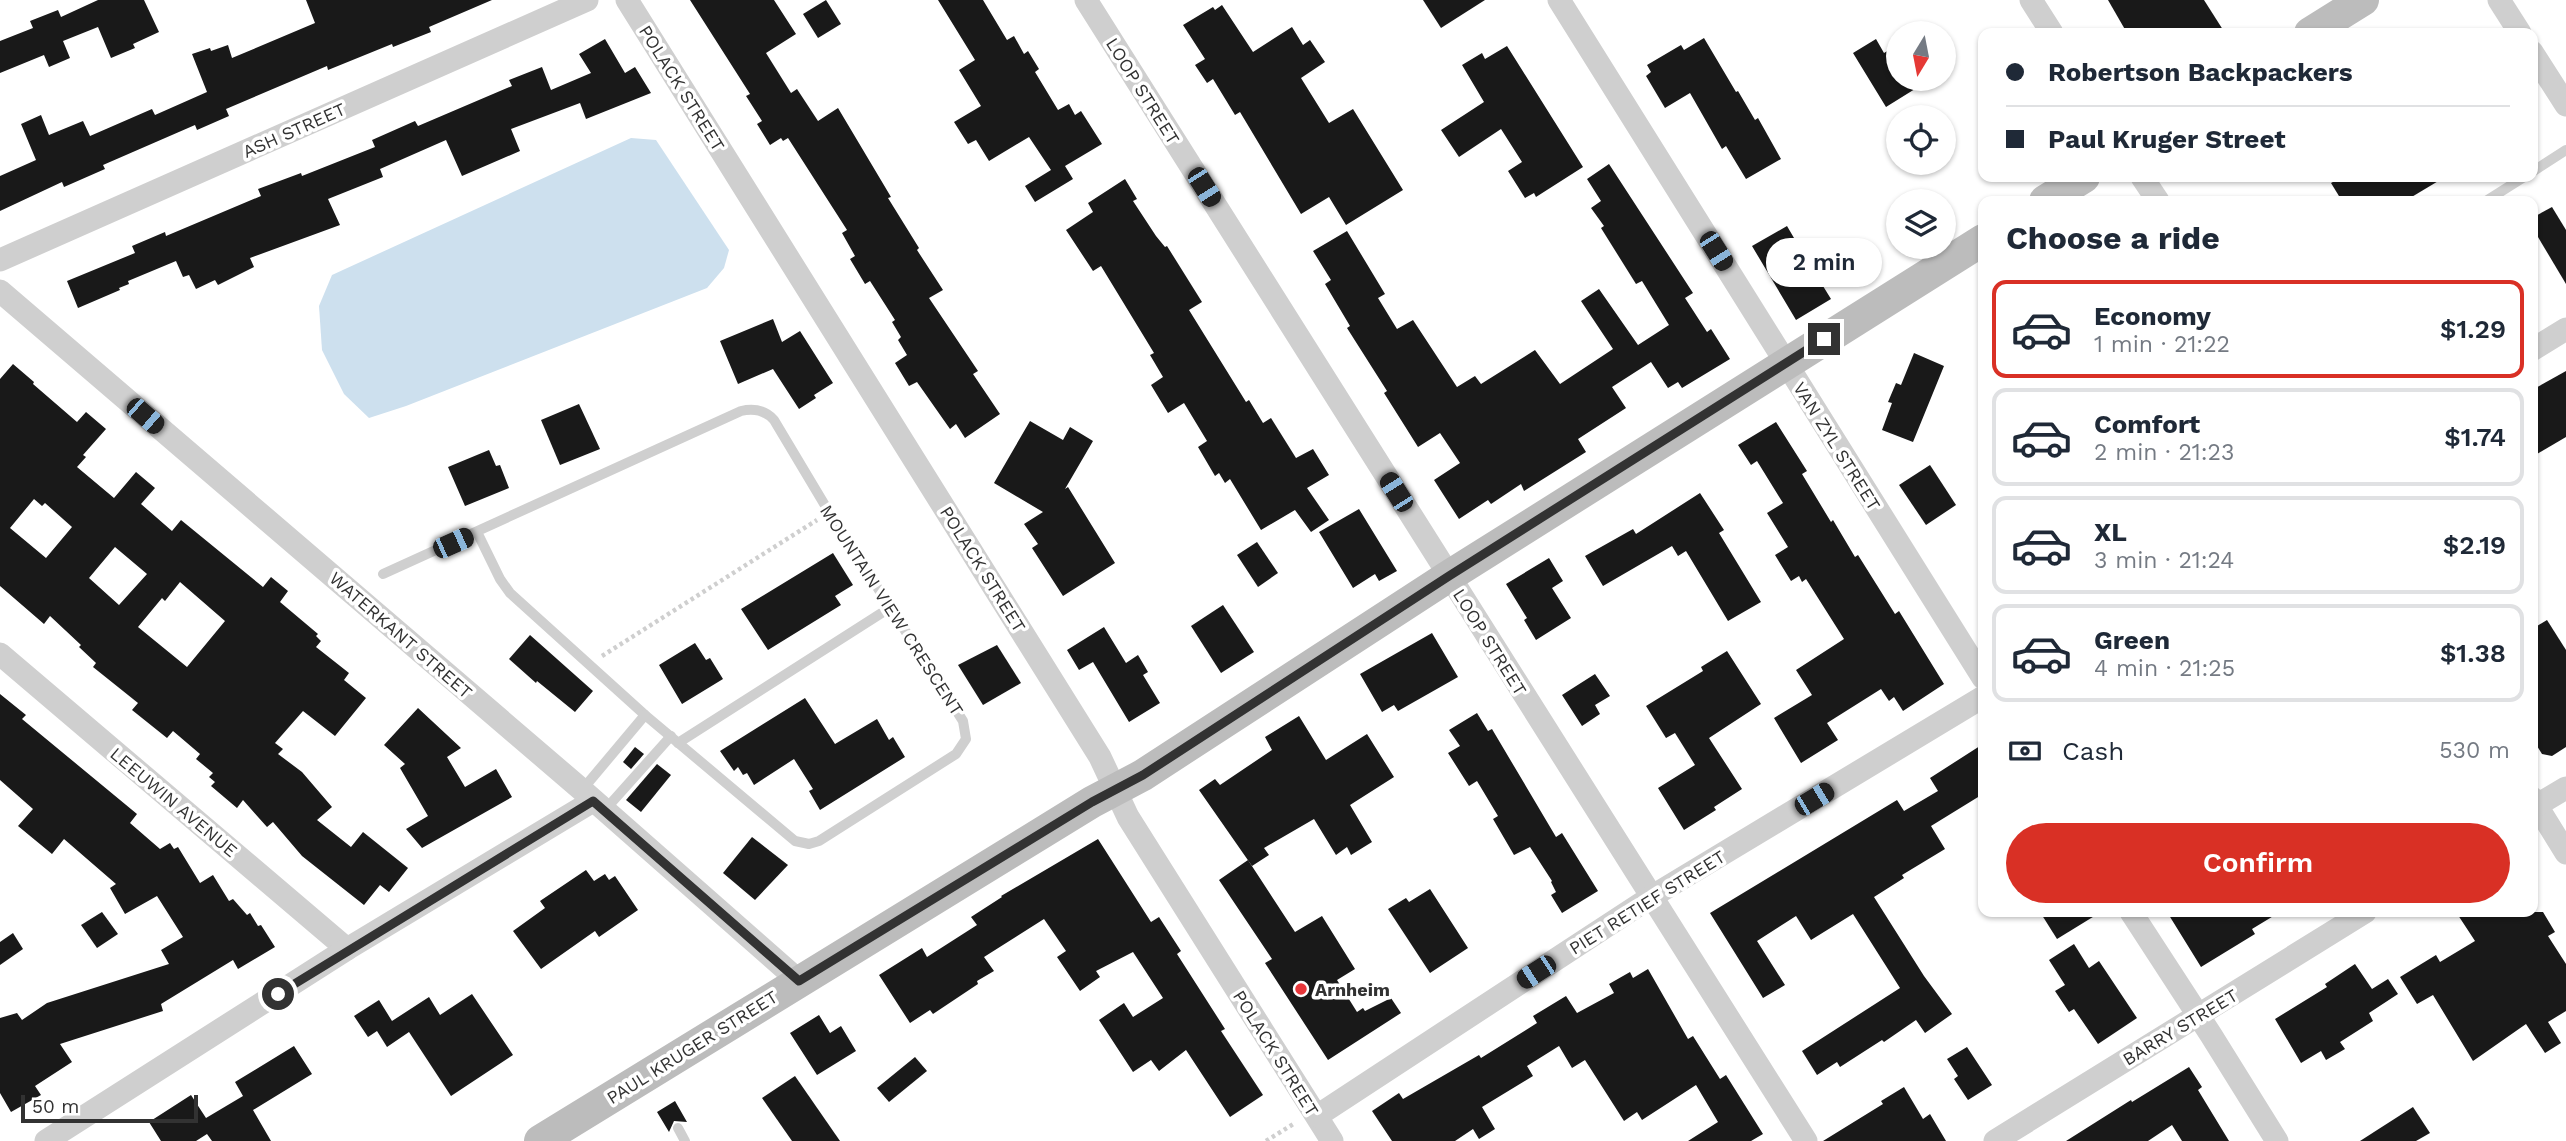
<!DOCTYPE html>
<html lang="en">
<head>
<meta charset="utf-8">
<style>
  body { margin:0; font-family:"Work Sans",sans-serif; background:#f6f6f7; color:#1f2937; height:100vh; display:flex; flex-direction:column; font-size:26px; white-space:nowrap }
  * { box-sizing:border-box; margin:0 }
  p { font-size:23px; color:#747a83 }
  .icon { flex:none; width:38px; height:38px; fill:none; stroke:currentColor; stroke-width:2; stroke-linecap:round; stroke-linejoin:round }
  .map { position:relative; flex:1; overflow:hidden }
  .sheet { position:absolute; left:1978px; top:196px; width:560px; height:721px; display:flex; flex-direction:column; background:#fff; border-radius:14px; box-shadow:0 2px 5px #0004 }
  .sheet>* { flex:none }
  .guide { position:absolute; left:1978px; top:28px; width:560px; height:154px; border-radius:14px; box-shadow:0 2px 5px #0004; display:grid; align-content:center; height:154px; padding:0 28px; background:#fff }
  .needle { width:46px; rotate:190deg }
  .buttons { position:absolute; left:1886px; top:21px; display:grid; gap:14px }
  .buttons a { display:grid; place-items:center; width:70px; height:70px; border-radius:50%; background:#fff; box-shadow:0 2px 5px #0004; font-size:35px }
  .scale { position:absolute; left:21px; bottom:18px; width:177px; box-sizing:border-box; padding-left:7px; border:4px solid #323232; border-top:0; font-size:19px; line-height:24px; white-space:nowrap; color:#323232; -webkit-text-stroke:5px #fff; paint-order:stroke }
  .end { position:absolute; width:32px; height:32px; margin:-16px; border:9px solid #323232; background:#fff; box-shadow:0 0 0 4px #fff }
  .from { border-radius:50% }
  .bubble { position:absolute; height:49px; border-radius:24px; background:#fff; box-shadow:0 2px 5px #0004; font-size:23px; font-weight:600; line-height:49px; text-align:center }
  .car { position:absolute; width:21px; height:42px; margin:-21px -10px; border-radius:9px; box-shadow:0 0 5px 2px #0007; background:linear-gradient(#222 24%,#8ab4d8 0 40%,#222 0 76%,#8ab4d8 0 86%,#222 0) }
  .guide b { display:flex; align-items:center; gap:24px; height:66px; font-size:26px }
  .guide b+b { border-top:2px solid #e0e1e3 }
  .guide i { width:18px; height:18px; background:#1f2937 }
  ul { padding:0; list-style:none }
  li { display:flex; align-items:center; gap:21px; height:98px; margin:0 14px 10px; padding:0 14px; border:4px solid #e0e1e3; border-radius:14px }
  li div { flex:1 }
  li b { display:block; font-size:26px }
  li em { font-style:normal; font-weight:600 }
  li.current { border-color:#d93025 }
  li>.icon { width:63px; height:63px; stroke-width:1.5 }
  h2 { padding:0 28px; font-size:32px; line-height:84px }
  .pay { display:flex; align-items:center; gap:18px; height:77px; padding:0 28px; font-size:26px }
  .pay p { margin-inline-start:auto }
  .action { display:flex; gap:14px; margin-top:auto; padding:14px 28px }
  .action a { flex:1; height:80px; border-radius:42px; background:#d93025; color:#fff; font-size:28px; font-weight:600; line-height:80px; text-align:center }
  .map>svg:first-child { display:block }
</style>
</head>
<body>
<div class="map">
<svg width="2566" height="1141" viewBox="0 0 2566 1141">
  <rect width="100%" height="100%" fill="#fff"/>
  <polygon fill="#cde0ee" points="631,138 656,140 729,250 724,268 707,288 406,406 369,418 344,394 322,350 319,306 332,275"/>
  <g fill="#191919" fill-rule="evenodd">
    <polygon points="98,0 144,0 159,32 133,44 135,48 111,58 98,27 63,41 70,58 49,67 44,55 0,73 0,41 33,28 30,21 58,10 61,17"/>
    <polygon points="306,0 492,0 429,27 431,32 393,47 392,44 328,70 327,66 226,109 229,116 197,130 195,125 103,165 105,169 64,187 62,182 0,211 0,176 36,160 21,124 41,115 49,135 83,121 90,136 152,109 155,115 207,92 192,54 210,48 211,51 228,45 232,58 315,23"/>
    <polygon points="690,0 774,0 796,34 766,53 791,93 797,89 818,121 838,108 891,197 888,198 919,248 917,250 943,290 929,298 978,371 973,374 1000,414 965,438 956,424 950,429 917,382 909,386 895,363 907,355 898,340 901,337 892,322 895,320 870,281 865,284 850,259 855,256 842,233 847,230 788,138 783,141 781,138 770,145 757,124 762,121 746,96 750,94"/>
    <polygon points="826,0 841,24 818,38 803,14"/>
    <polygon points="938,0 983,0 1007,40 1014,36 1024,54 1028,51 1039,69 1035,72 1058,110 1069,104 1075,115 1081,111 1102,144 1065,166 1073,179 1035,202 1025,186 1051,170 1029,137 989,161 976,140 968,144 954,122 981,106 959,70 975,60"/>
    <polygon points="1423,0 1485,0 1441,28"/>
    <polygon points="2108,0 2204,0 2225,33 2127,33"/>
    <polygon points="1222,5 1253,52 1292,27 1303,45 1310,40 1325,62 1301,78 1329,123 1353,109 1403,190 1346,225 1329,197 1301,214 1240,112 1235,115 1213,79 1207,83 1195,65 1205,59 1183,25 1213,7 1215,10"/>
    <polygon points="1704,38 1736,92 1738,91 1755,120 1758,118 1781,159 1746,179 1726,146 1722,149 1690,93 1665,108 1646,76 1651,72 1647,65 1681,45 1684,50"/>
    <polygon points="605,39 625,73 635,67 651,93 586,119 580,103 511,129 520,151 462,176 446,140 380,169 383,177 328,199 340,225 250,258 254,267 218,285 215,280 196,289 189,275 183,277 176,261 128,281 129,284 119,288 120,290 78,308 67,281 135,253 132,246 165,232 166,236 261,196 258,189 301,173 302,176 375,147 372,140 415,121 418,126 512,86 509,80 542,67 551,90 591,73 579,54"/>
    <polygon points="1876,39 1884,53 1899,44 1899,79 1931,79 1886,107 1853,53"/>
    <polygon points="1507,46 1583,167 1536,197 1534,193 1525,198 1508,171 1522,162 1501,129 1459,157 1441,130 1484,102 1462,65 1482,53 1485,59"/>
    <polygon points="1609,164 1693,293 1685,298 1707,332 1711,329 1730,359 1682,388 1678,382 1668,388 1651,362 1612,387 1626,408 1578,439 1586,452 1524,491 1521,484 1491,504 1488,500 1459,519 1434,480 1460,463 1440,433 1418,447 1384,393 1387,391 1347,328 1350,326 1325,284 1331,280 1313,251 1347,231 1385,294 1378,298 1397,329 1413,320 1457,387 1475,376 1481,384 1535,350 1560,384 1613,349 1581,301 1599,289 1638,345 1669,325 1642,281 1636,284 1601,228 1604,226 1591,208 1601,201 1587,179"/>
    <polygon points="2342,177 2445,177 2405,201 2342,201 2331,183"/>
    <polygon points="1125,179 1137,199 1133,201 1156,236 1165,247 1167,246 1202,302 1189,310 1246,402 1249,400 1263,423 1271,418 1296,458 1313,449 1329,475 1307,488 1329,520 1311,532 1295,510 1261,530 1230,479 1225,483 1219,473 1215,476 1198,447 1207,441 1184,403 1168,413 1151,385 1163,377 1150,355 1154,353 1101,266 1093,271 1066,230 1093,212 1088,203"/>
    <polygon points="2552,207 2566,230 2566,284 2532,227 2532,218"/>
    <polygon points="1787,226 1811,267 1820,262 1832,281 1823,286 1831,299 1796,320 1752,246"/>
    <polygon points="773,319 782,342 800,331 833,383 814,395 816,398 799,409 773,369 738,384 720,341"/>
    <polygon points="1914,353 1944,366 1913,442 1882,430 1892,403 1888,402 1896,383 1901,385"/>
    <path d="M13,364l21,18 -1,2 44,38 9,-10 20,17 -23,26 3,2 -9,10 37,31 22,-26 19,16 -14,16 31,27 9,-11 82,67 8,-10 17,14 -8,11 38,32 -2,2 5,5 -5,6 33,26 -5,7 22,18 -31,38 -32,-25 -28,32 8,6 -5,5 24,18 30,35 -15,13 34,27 12,-15 45,36 -19,24 -9,-7 -16,20 -62,-49 -29,-34 -6,5 -24,-27 -6,8 -26,-22 4,-4 -6,-5 4,-4 -17,-14 4,-5 -27,-23 -6,7 -35,-28 6,-7 -45,-36 3,-4 -17,-16 2,-2 -31,-29 -6,8 -44,-38v-207zM34,499l8,7 3,-3 27,24 -26,31 -36,-30zM115,547l32,27 -28,31 -30,-27zM180,582l45,39 -38,46 -49,-40 24,-29 3,3z"/>
    <polygon points="2566,371 2566,437 2532,457 2532,390"/>
    <polygon points="579,404 600,449 560,465 541,420"/>
    <polygon points="1030,421 1063,440 1070,427 1093,441 1065,489 1068,487 1115,563 1063,596 1032,548 1038,544 1024,524 1043,512 994,483"/>
    <polygon points="1776,422 1807,471 1802,474 1831,522 1833,520 1855,557 1858,555 1895,614 1899,611 1944,684 1903,711 1894,697 1889,701 1881,689 1827,723 1838,740 1801,763 1774,718 1812,695 1796,670 1844,639 1806,579 1802,582 1799,576 1791,581 1775,555 1788,547 1767,513 1783,503 1757,461 1751,465 1738,445"/>
    <polygon points="489,450 496,466 500,465 509,488 465,506 448,467"/>
    <polygon points="1930,465 1956,505 1926,525 1899,485"/>
    <polygon points="1700,493 1724,530 1719,533 1761,602 1728,621 1686,551 1678,556 1672,546 1603,586 1585,556 1633,529 1636,534"/>
    <polygon points="1359,509 1397,571 1379,581 1375,574 1353,588 1319,532"/>
    <polygon points="1257,542 1278,573 1258,587 1237,555"/>
    <polygon points="833,553 853,585 835,596 841,605 768,650 741,609"/>
    <polygon points="1549,558 1563,581 1552,588 1571,618 1536,640 1524,620 1527,618 1506,584"/>
    <polygon points="1223,605 1254,652 1221,673 1191,626"/>
    <polygon points="2547,620 2566,650 2566,747 2552,756 2542,754 2532,738 2532,629"/>
    <polygon points="1104,627 1126,663 1138,655 1148,672 1143,675 1160,703 1129,722 1093,662 1079,670 1067,650"/>
    <polygon points="1432,633 1458,677 1398,711 1394,705 1382,712 1360,674"/>
    <polygon points="530,635 593,691 575,712 537,681 536,683 509,659"/>
    <polygon points="695,643 706,660 710,658 723,679 682,704 659,665"/>
    <polygon points="997,645 1021,683 983,705 958,665"/>
    <polygon points="1727,651 1761,704 1709,738 1742,789 1714,807 1716,810 1684,830 1658,788 1695,765 1675,733 1666,738 1646,706 1703,671 1701,667"/>
    <polygon points="1595,674 1610,696 1595,705 1600,714 1582,726 1562,695"/>
    <polygon points="0,694 26,715 22,719 137,814 130,823 160,849 170,843 174,849 178,847 200,883 213,875 229,901 233,899 247,915 250,913 258,926 261,925 275,947 238,969 233,960 161,1004 163,1011 60,1044 72,1062 35,1086 41,1095 11,1112 0,1093 0,1018 17,1013 22,1020 47,1003 169,964 161,950 183,937 157,896 125,914 110,888 116,884 64,839 52,854 18,826 33,809 0,780"/>
    <polygon points="805,698 835,744 877,719 889,740 893,737 905,757 820,810 809,791 813,789 794,759 754,785 747,773 743,775 738,767 734,771 720,751"/>
    <polygon points="418,708 461,748 447,757 465,787 496,769 512,797 422,848 406,829 428,816 400,768 405,764 384,745"/>
    <polygon points="1477,713 1488,731 1492,729 1556,837 1562,833 1598,891 1562,913 1551,895 1556,892 1551,882 1552,881 1530,847 1514,855 1493,819 1498,816 1477,781 1469,786 1448,753 1460,746 1449,730"/>
    <polygon points="1299,716 1326,760 1367,734 1394,777 1350,805 1372,842 1351,855 1347,847 1336,855 1314,819 1264,848 1269,855 1252,866 1199,790 1215,779 1220,785 1272,750 1265,737"/>
    <polygon points="1983,744 1983,794 1931,826 1945,849 1902,875 1904,878 1874,897 1924,976 1952,1014 1925,1033 1916,1020 1884,1042 1882,1040 1840,1067 1837,1062 1817,1075 1802,1051 1900,988 1853,914 1811,940 1796,916 1757,941 1785,985 1763,998 1710,913 1897,800 1904,811 1938,791 1930,778"/>
    <polygon points="635,747 644,754 631,769 623,762"/>
    <polygon points="657,764 671,775 641,812 626,800"/>
    <polygon points="752,837 788,865 755,900 723,873"/>
    <polygon points="1098,839 1151,922 1159,917 1181,951 1177,954 1225,1029 1221,1031 1263,1095 1230,1117 1186,1050 1159,1071 1151,1060 1133,1072 1099,1020 1124,1003 1133,1017 1163,998 1133,952 1096,971 1100,977 1080,991 1057,957 1066,951 1044,919 984,957 994,971 977,981 978,984 933,1014 930,1010 910,1023 879,975 922,948 927,957 977,925 971,917 1002,897 1001,896"/>
    <polygon points="1248,860 1295,932 1322,916 1355,969 1337,980 1357,1012 1363,1008 1365,1011 1391,998 1401,1013 1328,1060 1265,963 1272,959 1219,880"/>
    <polygon points="586,870 594,881 605,874 609,880 615,876 638,910 599,937 595,931 541,969 513,931 545,908 540,901"/>
    <polygon points="1430,889 1468,948 1430,973 1388,909 1406,898 1409,902"/>
    <polygon points="102,912 118,934 97,948 81,925"/>
    <polygon points="2040,912 2101,912 2057,939"/>
    <polygon points="2167,912 2280,912 2252,929 2255,934 2201,967"/>
    <polygon points="2456,912 2543,912 2555,932 2548,936 2566,964 2566,1011 2548,1022 2561,1043 2545,1053 2526,1024 2473,1061 2433,995 2417,1004 2400,977 2436,955 2440,962 2475,941"/>
    <polygon points="13,933 23,949 0,965 0,942"/>
    <polygon points="2074,944 2089,968 2099,961 2137,1018 2098,1044 2074,1009 2069,1012 2055,991 2065,985 2049,960"/>
    <polygon points="2355,964 2372,989 2388,979 2398,994 2369,1013 2373,1021 2340,1042 2345,1049 2326,1060 2321,1051 2301,1063 2275,1019 2327,987 2325,984"/>
    <polygon points="1648,969 1688,1039 1693,1036 1720,1079 1726,1075 1763,1134 1751,1141 1688,1141 1718,1122 1696,1085 1642,1120 1637,1112 1624,1121 1585,1060 1572,1068 1559,1046 1527,1066 1533,1076 1482,1107 1495,1129 1479,1139 1473,1129 1455,1141 1392,1141 1372,1111 1399,1093 1403,1099 1479,1055 1481,1058 1537,1023 1533,1016 1566,996 1577,1013 1614,993 1609,984 1630,972 1633,978"/>
    <polygon points="472,994 513,1055 451,1096 409,1032 387,1047 377,1031 368,1037 354,1016 379,1000 392,1021 429,997 440,1015"/>
    <polygon points="819,1015 830,1033 841,1026 856,1051 817,1075 790,1033"/>
    <polygon points="294,1046 312,1074 253,1110 271,1141 212,1141 207,1134 196,1141 161,1141 149,1122 191,1095 206,1118 243,1096 235,1082"/>
    <polygon points="1967,1047 1992,1085 1968,1100 1954,1079 1958,1076 1947,1059"/>
    <polygon points="915,1057 927,1071 889,1102 877,1088"/>
    <polygon points="2189,1067 2202,1087 2198,1090 2229,1141 2182,1141 2172,1125 2148,1141 2066,1141 2131,1100 2132,1102"/>
    <polygon points="795,1076 840,1141 792,1141 762,1098"/>
    <polygon points="1904,1087 1923,1119 1930,1114 1946,1141 1823,1141 1883,1104 1881,1101"/>
    <polygon points="675,1101 687,1122 674,1121 669,1132 657,1112"/>
    <polygon points="2413,1107 2430,1133 2416,1141 2360,1141"/>
  </g>
  <g fill="none" stroke-linecap="round" stroke-linejoin="round">
    <g stroke="#cfcfcf" stroke-width="4.5" stroke-dasharray="3.5 3.5" stroke-linecap="butt">
      <polyline points="602,656 817,520"/>
      <polyline points="1266,1141 1295,1123"/>
    </g>
    <g stroke="#cfcfcf" stroke-width="10">
      <polyline points="2532,172 2566,150"/>
      <polyline points="2486,201 2524,177"/>
      <path d="M383,574l358,-163c13,-3 24,-1 33,9l55,92 134,209 3,18 -10,15 -137,87 -10,3 -14,-3 -150,-126 -135,-122 -10,-14 -23,-47"/>
      <polyline points="678,743 891,607"/>
      <polyline points="582,790 645,715"/>
      <polyline points="604,811 671,736"/>
      <polyline points="678,1128 685,1141"/>
    </g>
    <g stroke="#cfcfcf" stroke-width="23">
      <polyline points="627,0 1100,757 1128,817 1332,1141"/>
      <polyline points="1086,0 1806,1141"/>
      <polyline points="1559,0 1983,678"/>
      <polyline points="2031,0 2052,33"/>
      <polyline points="2499,0 2520,33"/>
      <polyline points="2532,52 2566,105"/>
      <polyline points="2142,177 2158,201"/>
      <polyline points="0,260 587,0"/>
      <polyline points="0,291 582,790 799,981"/>
      <polyline points="2532,350 2566,329"/>
      <polyline points="0,654 347,949"/>
      <polyline points="2532,798 2566,853"/>
      <polyline points="2532,808 2566,788"/>
      <polyline points="2131,912 2211,1035 2277,1141"/>
      <polyline points="1317,1116 1651,897 1983,697"/>
      <polyline points="46,1141 347,949 593,801"/>
      <polyline points="1995,1141 2365,912"/>
    </g>
    <g stroke="#bcbcbc" stroke-width="32">
      <polyline points="2310,33 2363,0"/>
      <polyline points="2045,201 2084,177"/>
      <polyline points="540,1141 1092,802 1143,775 1449,576 1983,240"/>
    </g>
  </g>
  <g fill="none" stroke-linecap="round" stroke-linejoin="round">
    <polyline stroke="#323232" stroke-width="9" points="278,994 593,801 799,981 1092,802 1143,775 1449,576 1824,339"/>
  </g>
  <circle fill="#e7363a" stroke="#fff" stroke-width="2.5" cx="1301" cy="989" r="7"/>
  <g text-anchor="middle" dominant-baseline="central" stroke-width="7" stroke-linejoin="round" paint-order="stroke">
    <g font-size="18" fill="#323232" stroke="#fff">
      <text transform="translate(682 88) rotate(58)">POLACK STREET</text>
      <text transform="translate(1143 91) rotate(58)">LOOP STREET</text>
      <text transform="translate(294 130) rotate(-24)">ASH STREET</text>
      <text transform="translate(1837 446) rotate(58)">VAN ZYL STREET</text>
      <text transform="translate(983 569) rotate(58)">POLACK STREET</text>
      <text transform="translate(892 610) rotate(57)">MOUNTAIN VIEW CRESCENT</text>
      <text transform="translate(401 635) rotate(41)">WATERKANT STREET</text>
      <text transform="translate(1490 642) rotate(58)">LOOP STREET</text>
      <text transform="translate(174 802) rotate(40)">LEEUWIN AVENUE</text>
      <text transform="translate(1647 902) rotate(-32)">PIET RETIEF STREET</text>
      <text transform="translate(2180 1027) rotate(-31)">BARRY STREET</text>
      <text transform="translate(692 1047) rotate(-32)">PAUL KRUGER STREET</text>
      <text transform="translate(1276 1053) rotate(58)">POLACK STREET</text>
    </g>
    <g font-size="18" font-weight="bold" fill="#323232" stroke="#fff" text-anchor="start">
      <text x="1315" y="989">Arnheim</text>
    </g>
  </g>
</svg>
<div class="buttons">
<a><svg class="needle" viewBox="-14 -14 28 28"><path d="M0-13l5 13h-10z" fill="#e53935"/><path d="M0 13l5-13h-10z" fill="#747a83"/></svg></a>
<a><svg class="icon" aria-label="locate" viewBox="0 0 24 24"><circle cx="12" cy="12" r="6"/><path d="M12 2v4M12 18v4M2 12h4M18 12h4"/></svg></a>
<a><svg class="icon" aria-label="layers" viewBox="0 0 24 24"><path d="M12 4l9 5-9 5-9-5zM3 14l9 5 9-5"/></svg></a>
</div>
<div class="scale">50 m</div>
<i class="end from" style="left:278px;top:994px"></i>
<i class="end" style="left:1824px;top:339px"></i>
<div class="bubble" style="left:1766px;top:238px;width:116px">2 min</div>
<i class="car" style="left:1204px;top:187px;rotate:148deg"></i>
<i class="car" style="left:1716px;top:251px;rotate:148deg"></i>
<i class="car" style="left:145px;top:416px;rotate:131deg"></i>
<i class="car" style="left:1396px;top:492px;rotate:328deg"></i>
<i class="car" style="left:453px;top:543px;rotate:66deg"></i>
<i class="car" style="left:1814px;top:799px;rotate:59deg"></i>
<i class="car" style="left:1536px;top:972px;rotate:237deg"></i>
<div class="guide">
<b><i class="from"></i>Robertson Backpackers</b>
<b><i></i>Paul Kruger Street</b>
</div>
<section class="sheet">
<h2>Choose a ride</h2>
<ul>
<li class="current"><svg class="icon" aria-label="car" viewBox="0 0 24 24"><path d="M5 17H2v-5l4-1 3-4h7l3 4 3 1v5h-3M9 17h6M6 11h13"/><circle cx="7" cy="17" r="2"/><circle cx="17" cy="17" r="2"/></svg><div><b>Economy</b><p>1 min · 21:22</p></div><em>$1.29</em></li>
<li><svg class="icon" aria-label="car" viewBox="0 0 24 24"><path d="M5 17H2v-5l4-1 3-4h7l3 4 3 1v5h-3M9 17h6M6 11h13"/><circle cx="7" cy="17" r="2"/><circle cx="17" cy="17" r="2"/></svg><div><b>Comfort</b><p>2 min · 21:23</p></div><em>$1.74</em></li>
<li><svg class="icon" aria-label="car" viewBox="0 0 24 24"><path d="M5 17H2v-5l4-1 3-4h7l3 4 3 1v5h-3M9 17h6M6 11h13"/><circle cx="7" cy="17" r="2"/><circle cx="17" cy="17" r="2"/></svg><div><b>XL</b><p>3 min · 21:24</p></div><em>$2.19</em></li>
<li><svg class="icon" aria-label="car" viewBox="0 0 24 24"><path d="M5 17H2v-5l4-1 3-4h7l3 4 3 1v5h-3M9 17h6M6 11h13"/><circle cx="7" cy="17" r="2"/><circle cx="17" cy="17" r="2"/></svg><div><b>Green</b><p>4 min · 21:25</p></div><em>$1.38</em></li>
</ul>
<div class="pay"><svg class="icon" aria-label="cash" viewBox="0 0 24 24"><path d="M3 7h18v10H3z"/><circle cx="12" cy="12" r="2"/></svg>Cash<p>530 m</p></div>
<div class="action"><a>Confirm</a></div>
</section>
</div>
</body>
</html>
